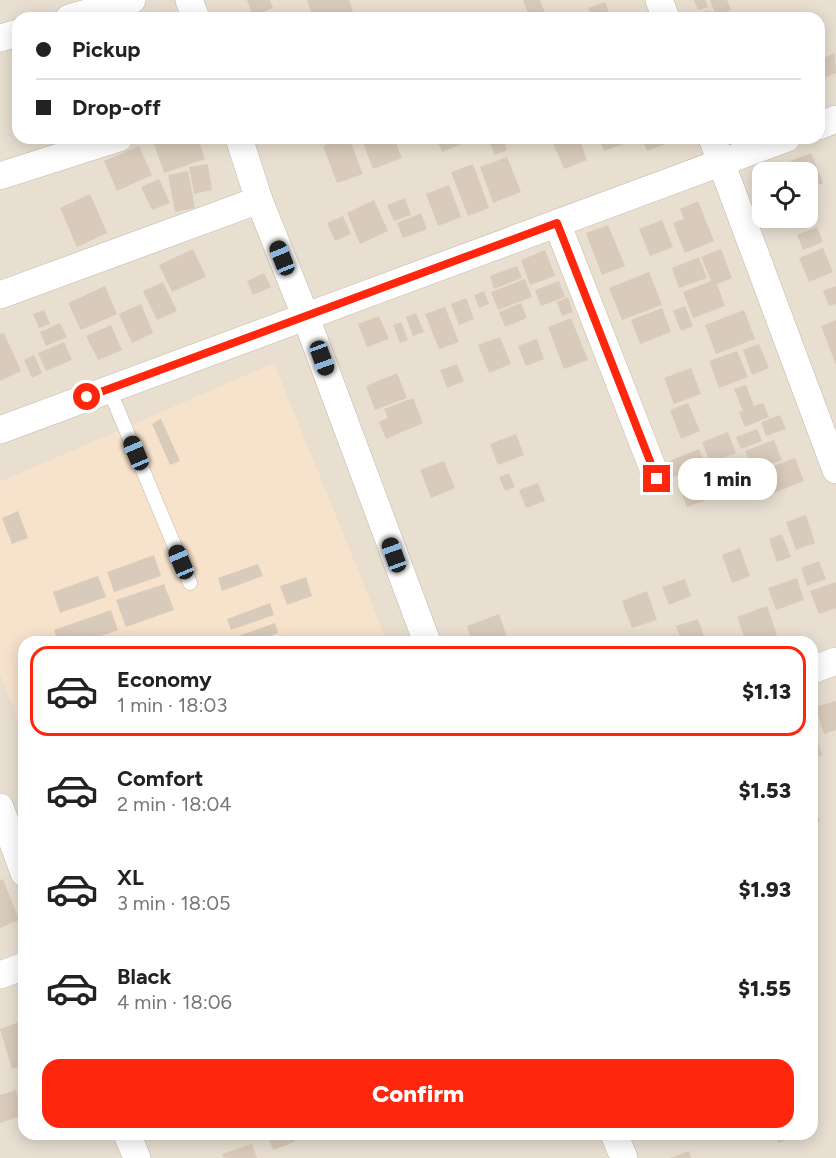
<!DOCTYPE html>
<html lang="en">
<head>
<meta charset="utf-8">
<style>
  body { margin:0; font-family:Figtree,sans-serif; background:#f2f2f2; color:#222; height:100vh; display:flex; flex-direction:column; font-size:22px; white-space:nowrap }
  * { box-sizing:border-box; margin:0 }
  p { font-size:20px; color:#767676 }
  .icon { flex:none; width:33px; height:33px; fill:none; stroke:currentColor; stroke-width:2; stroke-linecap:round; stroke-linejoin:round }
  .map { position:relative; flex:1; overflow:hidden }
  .sheet { position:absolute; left:18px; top:636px; width:800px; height:504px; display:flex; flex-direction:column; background:#fff; border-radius:18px; box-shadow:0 3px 15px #0003 }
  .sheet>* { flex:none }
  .guide { position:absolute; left:12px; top:12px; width:813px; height:132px; border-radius:18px; box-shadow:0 3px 15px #0003; display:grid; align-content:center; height:132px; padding:0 24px; background:#fff }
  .tools { position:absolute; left:752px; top:162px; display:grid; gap:12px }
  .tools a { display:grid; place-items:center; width:66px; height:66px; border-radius:12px; background:#fff; box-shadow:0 3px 15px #0003; font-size:30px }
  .end { position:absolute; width:27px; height:27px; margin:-14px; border:8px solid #ff260e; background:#fff; box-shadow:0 0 0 3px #fff }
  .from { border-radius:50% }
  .bubble { position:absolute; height:42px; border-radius:18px; background:#fff; box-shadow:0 3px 15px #0003; font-size:20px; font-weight:800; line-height:42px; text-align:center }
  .car { position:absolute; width:18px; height:36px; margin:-18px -9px; border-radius:8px; box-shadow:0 0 4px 2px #0007; background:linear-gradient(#222 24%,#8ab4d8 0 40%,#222 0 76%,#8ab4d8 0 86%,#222 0) }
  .guide b { display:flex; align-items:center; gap:21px; height:57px; font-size:22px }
  .guide b+b { border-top:2px solid #e0e0e0 }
  .guide i { width:15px; height:15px; background:#222 }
  ul { padding:10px 0 0; list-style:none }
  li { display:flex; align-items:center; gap:18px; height:90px; margin:0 12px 9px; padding:0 12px; border:3px solid transparent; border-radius:18px }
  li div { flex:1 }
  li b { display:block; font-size:22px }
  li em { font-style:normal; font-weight:800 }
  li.active { border-color:#ff260e }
  li>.icon { width:54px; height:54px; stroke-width:1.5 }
  .action { display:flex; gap:12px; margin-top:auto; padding:12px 24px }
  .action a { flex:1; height:69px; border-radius:18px; background:#ff260e; color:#fff; font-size:24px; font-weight:800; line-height:69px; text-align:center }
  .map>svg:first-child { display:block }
</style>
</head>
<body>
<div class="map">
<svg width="836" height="1158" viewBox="0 0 836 1158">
  <rect width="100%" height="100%" fill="#f3eee3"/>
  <path fill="#e8dfd1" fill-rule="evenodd" d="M0,0h836v1158h-836zM18,18h801v120h-801zM762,172h45v46h-45zM24,642h788v492h-788z"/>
  <polygon fill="#f7e3cc" points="274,363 387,642 24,642 24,737 0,674 0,482"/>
  <g fill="#d9cbbb">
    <polygon points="247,0 270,0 273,8 253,16"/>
    <polygon points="307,0 349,0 355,18 313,18"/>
    <polygon points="523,0 540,0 546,15 530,18"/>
    <polygon points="694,0 705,0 708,7 698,10"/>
    <polygon points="710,0 727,0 731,10 716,16"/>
    <polygon points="605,2 611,18 592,18 588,8"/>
    <polygon points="708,10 711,18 694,18 693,16"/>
    <polygon points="769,12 771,18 754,18"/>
    <polygon points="835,53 836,73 819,80 819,60"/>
    <polygon points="152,138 198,138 205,159 164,173"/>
    <polygon points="343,138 349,138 363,174 337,183 323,146"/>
    <polygon points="361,138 394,138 402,158 373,169"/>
    <polygon points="436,138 462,138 464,143 442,152"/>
    <polygon points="551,138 579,138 587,160 564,169"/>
    <polygon points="599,138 625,138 627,143 604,151"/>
    <polygon points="642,138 680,138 647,151"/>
    <polygon points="503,139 507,150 495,155 490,144"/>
    <polygon points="139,146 152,175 117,191 104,161"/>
    <polygon points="811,153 823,183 807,189 807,172 763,172"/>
    <polygon points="507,157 521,192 493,203 480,167"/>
    <polygon points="208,164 212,190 194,194 189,167"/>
    <polygon points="473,164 489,208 468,216 451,172"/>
    <polygon points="188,171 195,208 175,212 168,175"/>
    <polygon points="159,179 170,203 152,210 141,187"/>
    <polygon points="449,185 461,217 438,226 426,194"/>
    <polygon points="90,194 107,233 77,247 60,208"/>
    <polygon points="405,198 411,215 394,221 387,205"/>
    <polygon points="374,200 388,231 360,244 347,213"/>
    <polygon points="698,201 714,241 685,253 673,223 684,219 680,209"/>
    <polygon points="807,212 813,226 804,229 799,219 807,218"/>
    <polygon points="421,213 427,229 403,238 397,223"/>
    <polygon points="343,216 351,234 335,241 327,223"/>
    <polygon points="662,220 673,247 650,256 639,229"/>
    <polygon points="608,225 625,266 602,275 586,233"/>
    <polygon points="817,227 823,242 803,250 797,235"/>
    <polygon points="823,248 833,272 809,282 799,258"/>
    <polygon points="193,249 206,277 172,292 159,265"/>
    <polygon points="721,249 732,278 717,284 725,306 693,318 683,292 711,281 701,257"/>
    <polygon points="545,250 555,276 530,285 521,260"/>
    <polygon points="699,257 707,278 679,288 672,268"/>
    <polygon points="517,266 522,278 494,289 490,276"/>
    <polygon points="649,272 662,305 622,320 609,288"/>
    <polygon points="264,273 271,287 253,295 247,281"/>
    <polygon points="525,279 532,297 498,310 491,292"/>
    <polygon points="559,281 565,297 541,306 535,290"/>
    <polygon points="163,282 177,311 157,320 143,291"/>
    <polygon points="105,286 117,314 81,330 68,303"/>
    <polygon points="836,286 836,304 829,306 823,291"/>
    <polygon points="484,291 489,304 479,308 474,295"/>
    <polygon points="568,297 573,312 562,316 557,302"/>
    <polygon points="466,298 474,319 459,325 451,304"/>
    <polygon points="521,303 527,318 505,327 499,312"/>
    <polygon points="141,304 153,333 132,343 119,314"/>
    <polygon points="685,306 693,326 681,331 673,311"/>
    <polygon points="445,307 459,342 439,349 425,314"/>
    <polygon points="662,308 671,332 640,344 631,320"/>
    <polygon points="44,310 50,324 39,328 33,314"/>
    <polygon points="744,310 755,339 716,354 705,325"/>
    <polygon points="416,313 424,332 413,336 406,317"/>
    <polygon points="379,316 389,339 367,347 358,324"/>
    <polygon points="571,318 588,360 564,369 548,327"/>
    <polygon points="836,320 836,365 821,326"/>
    <polygon points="401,322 408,340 400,343 393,325"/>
    <polygon points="60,323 67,337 46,346 40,332"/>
    <polygon points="111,325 122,350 98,360 86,336"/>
    <polygon points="4,333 21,371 0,381 0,334"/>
    <polygon points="500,337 511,364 489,373 478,345"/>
    <polygon points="537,339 544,359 526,366 518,346"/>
    <polygon points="64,342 72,360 46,371 38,353"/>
    <polygon points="759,344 769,368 752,375 743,350"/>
    <polygon points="737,351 748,377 719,388 709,361"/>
    <polygon points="34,355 42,373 32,378 24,360"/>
    <polygon points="457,364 464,381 447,388 440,370"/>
    <polygon points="691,368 701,394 674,404 664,378"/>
    <polygon points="397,373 407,398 375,410 366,386"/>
    <polygon points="746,385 754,406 763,403 769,417 745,427 739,412 743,411 734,389"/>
    <polygon points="413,398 423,423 386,439 379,422 388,418 384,409"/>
    <polygon points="688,403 700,431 681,439 670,410"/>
    <polygon points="780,415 786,429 766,436 761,422"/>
    <polygon points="161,419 180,461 170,465 152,424"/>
    <polygon points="757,429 762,441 741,449 736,437"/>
    <polygon points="728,432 736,453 710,463 702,442"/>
    <polygon points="516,434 524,455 498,465 490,444"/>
    <polygon points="774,440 782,460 753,471 745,451"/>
    <polygon points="699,449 705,465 673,477 667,462"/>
    <polygon points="737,457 747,481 725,489 716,465"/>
    <polygon points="795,458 804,481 763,497 754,473"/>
    <polygon points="444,461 455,488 431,498 420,470"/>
    <polygon points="710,468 720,495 687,507 677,481"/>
    <polygon points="509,473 515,487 505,491 499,477"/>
    <polygon points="538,483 545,501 526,508 519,490"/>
    <polygon points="18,511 28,538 12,544 2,518"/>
    <polygon points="806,515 815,543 796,550 786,522"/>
    <polygon points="782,534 791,557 777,562 769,539"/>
    <polygon points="740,548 750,576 732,583 722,555"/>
    <polygon points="154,555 161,576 114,592 107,572"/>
    <polygon points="819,561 826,579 807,586 801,568"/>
    <polygon points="258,564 263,576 222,591 218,578"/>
    <polygon points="98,576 106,597 60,613 53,592"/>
    <polygon points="306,577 312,596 287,605 280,586"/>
    <polygon points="797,578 804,600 776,610 768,588"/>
    <polygon points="685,579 691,596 669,605 662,587"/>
    <polygon points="836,582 836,608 819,614 810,591"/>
    <polygon points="164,584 174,610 126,627 116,600"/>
    <polygon points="647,591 657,620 632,628 622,601"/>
    <polygon points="270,603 274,615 231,630 227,619"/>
    <polygon points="767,606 777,635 756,642 746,642 737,617"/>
    <polygon points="111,610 118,630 84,642 58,642 54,630"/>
    <polygon points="499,614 507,637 494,642 472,642 467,626"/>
    <polygon points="698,619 706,642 682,642 676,626"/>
    <polygon points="275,623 278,633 254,642 238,642 236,637"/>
    <polygon points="836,701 836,730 824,734 815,707"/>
    <polygon points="812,725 822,755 812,758"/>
    <polygon points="812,796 820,821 812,824"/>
    <polygon points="3,879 19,920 0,928 0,880"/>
    <polygon points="22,1021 24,1065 12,1069 0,1029"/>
    <polygon points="16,1090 24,1115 0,1123 0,1095"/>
    <polygon points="267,1134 292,1134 295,1142 273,1150"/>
    <polygon points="775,1134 803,1134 778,1143"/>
    <polygon points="252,1144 257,1158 224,1158 222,1154"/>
    <polygon points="689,1151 691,1158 670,1158"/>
  </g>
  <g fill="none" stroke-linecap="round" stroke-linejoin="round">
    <g stroke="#c2b8a8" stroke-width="15">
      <polyline id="lane" points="109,389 190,583"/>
    </g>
    <g stroke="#c2b8a8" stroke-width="28">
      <g id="street">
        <polyline points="189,0 196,18"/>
        <polyline points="659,0 666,18"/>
        <polyline points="69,18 132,0"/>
        <polyline points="0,38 18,33"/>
        <polyline points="819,126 836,119"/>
        <polyline points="239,138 259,200 305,315 427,642"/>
        <polyline points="712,138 836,470"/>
        <polyline points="0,176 119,138"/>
        <polyline points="557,223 657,479"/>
        <polyline points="0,295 259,200"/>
        <polyline points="0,430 787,138"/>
        <polyline points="812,670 836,661"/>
        <polyline points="0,807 24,873"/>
        <polyline points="0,975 24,966"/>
        <polyline points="127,1134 137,1158"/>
        <polyline points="614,1134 624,1158"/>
      </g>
    </g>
    <use href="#lane" stroke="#fff" stroke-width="14"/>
    <use href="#street" stroke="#fff" stroke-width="27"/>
  </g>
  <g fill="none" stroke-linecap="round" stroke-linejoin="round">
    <polyline stroke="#ff260e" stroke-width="8" points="87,397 557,223 657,479"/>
  </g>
</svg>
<div class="tools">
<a><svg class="icon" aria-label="locate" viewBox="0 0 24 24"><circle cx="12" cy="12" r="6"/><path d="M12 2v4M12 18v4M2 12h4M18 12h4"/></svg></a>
</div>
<i class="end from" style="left:87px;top:397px"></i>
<i class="end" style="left:657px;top:479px"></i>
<div class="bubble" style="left:678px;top:458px;width:99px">1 min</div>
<i class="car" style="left:282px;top:258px;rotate:338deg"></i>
<i class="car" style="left:322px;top:358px;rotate:160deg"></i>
<i class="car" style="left:136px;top:453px;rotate:337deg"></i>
<i class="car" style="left:394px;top:555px;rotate:340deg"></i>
<i class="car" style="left:181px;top:562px;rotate:337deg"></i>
<div class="guide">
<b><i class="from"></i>Pickup</b>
<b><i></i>Drop-off</b>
</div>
<section class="sheet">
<ul>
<li class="active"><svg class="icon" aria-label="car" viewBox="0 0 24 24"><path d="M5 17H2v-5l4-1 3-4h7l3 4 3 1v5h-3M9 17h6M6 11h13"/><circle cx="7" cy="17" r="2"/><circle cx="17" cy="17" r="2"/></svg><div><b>Economy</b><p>1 min · 18:03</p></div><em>$1.13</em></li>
<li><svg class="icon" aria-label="car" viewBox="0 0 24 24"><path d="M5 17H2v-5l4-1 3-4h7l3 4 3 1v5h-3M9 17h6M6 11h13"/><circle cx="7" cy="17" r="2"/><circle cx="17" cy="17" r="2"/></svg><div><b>Comfort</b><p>2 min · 18:04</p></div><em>$1.53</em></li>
<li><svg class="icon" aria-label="car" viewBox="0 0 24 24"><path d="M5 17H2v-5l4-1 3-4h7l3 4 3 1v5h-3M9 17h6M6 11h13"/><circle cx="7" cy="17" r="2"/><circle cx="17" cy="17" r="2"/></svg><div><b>XL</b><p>3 min · 18:05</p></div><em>$1.93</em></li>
<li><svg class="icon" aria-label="car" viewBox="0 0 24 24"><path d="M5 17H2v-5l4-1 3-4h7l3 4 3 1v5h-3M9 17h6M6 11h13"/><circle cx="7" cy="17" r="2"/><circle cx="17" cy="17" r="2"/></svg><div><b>Black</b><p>4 min · 18:06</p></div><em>$1.55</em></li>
</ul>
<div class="action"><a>Confirm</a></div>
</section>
</div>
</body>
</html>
